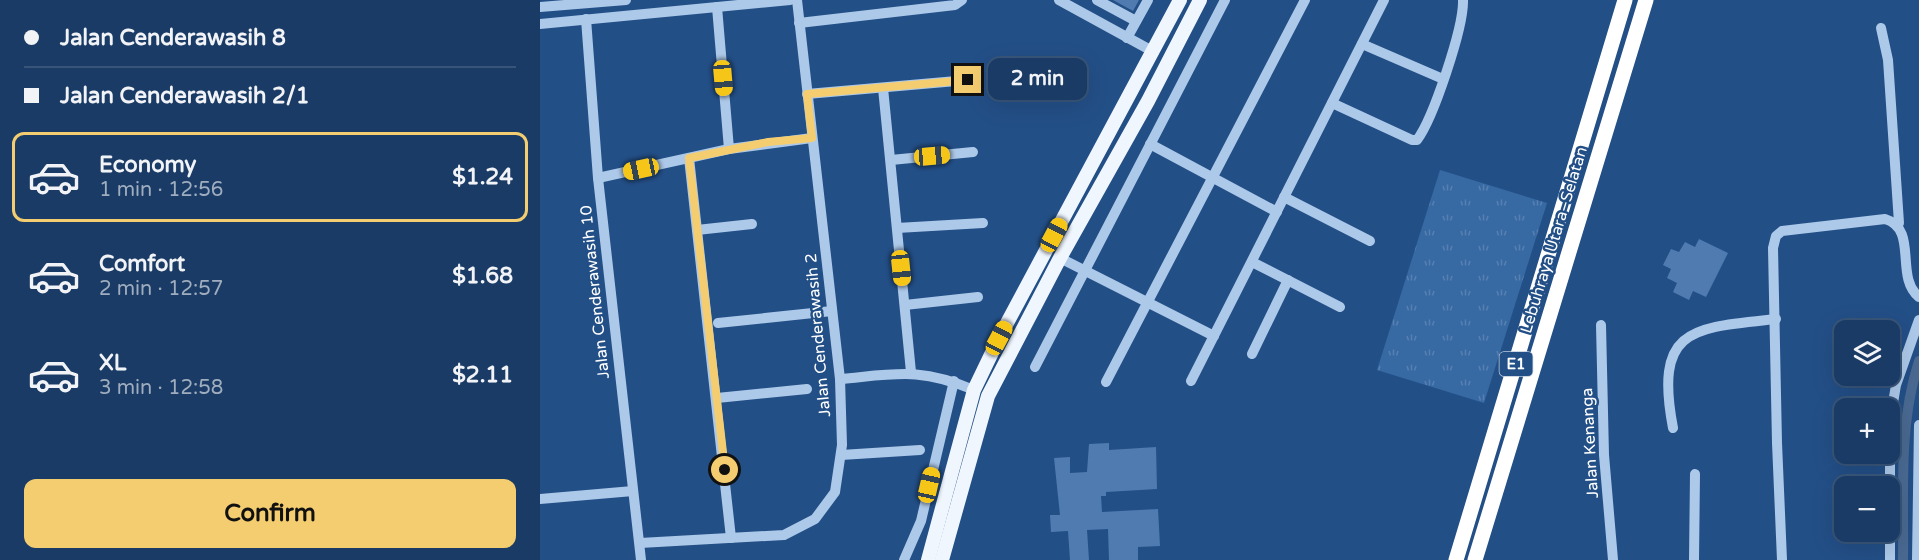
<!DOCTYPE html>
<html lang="en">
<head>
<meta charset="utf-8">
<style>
  body { margin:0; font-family:"Varela Round",sans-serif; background:#27466e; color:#f1f3f6; height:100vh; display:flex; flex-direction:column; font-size:22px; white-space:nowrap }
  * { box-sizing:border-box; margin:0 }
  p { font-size:20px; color:#9fadbf }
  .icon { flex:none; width:33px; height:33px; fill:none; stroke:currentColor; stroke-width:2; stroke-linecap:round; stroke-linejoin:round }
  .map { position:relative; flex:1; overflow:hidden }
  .side { display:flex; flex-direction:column; background:#1a3b65; width:540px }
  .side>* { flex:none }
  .banner { display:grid; align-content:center; height:132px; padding:0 24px; background:#1a3b65 }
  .controls { position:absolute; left:1294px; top:320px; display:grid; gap:12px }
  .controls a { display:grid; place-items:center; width:66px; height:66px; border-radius:12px; background:#1a3b65; box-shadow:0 6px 24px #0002,0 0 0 2px #385579; font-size:30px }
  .end { position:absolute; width:27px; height:27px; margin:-14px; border:8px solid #f4cd70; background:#111; box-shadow:0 0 0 3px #111 }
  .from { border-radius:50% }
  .bubble { position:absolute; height:42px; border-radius:12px; background:#1a3b65; box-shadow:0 6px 24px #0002,0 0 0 2px #385579; font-size:20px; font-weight:700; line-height:42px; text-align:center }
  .car { position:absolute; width:18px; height:36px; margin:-18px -9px; border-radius:8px; box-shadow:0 0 4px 2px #0007; background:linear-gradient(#f5c518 24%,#345 0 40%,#f5c518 0 76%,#345 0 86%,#f5c518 0) }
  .banner b { display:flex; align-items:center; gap:21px; height:57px; font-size:22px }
  .banner b+b { border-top:2px solid #385579 }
  .banner i { width:15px; height:15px; background:#f1f3f6 }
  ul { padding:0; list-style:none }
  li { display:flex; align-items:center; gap:18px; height:90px; margin:0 12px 9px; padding:0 12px; border:3px solid transparent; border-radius:12px }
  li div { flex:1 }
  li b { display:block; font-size:22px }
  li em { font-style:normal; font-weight:700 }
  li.current { border-color:#f4cd70 }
  li>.icon { width:54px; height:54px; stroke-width:1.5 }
  .primary-button { display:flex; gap:12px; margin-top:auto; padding:12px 24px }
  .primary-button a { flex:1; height:69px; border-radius:12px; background:#f4cd70; color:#111; font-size:24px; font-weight:700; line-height:69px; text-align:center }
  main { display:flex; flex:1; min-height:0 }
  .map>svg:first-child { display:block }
</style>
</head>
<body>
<main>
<section class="side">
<div class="banner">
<b><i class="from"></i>Jalan Cenderawasih 8</b>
<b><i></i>Jalan Cenderawasih 2/1</b>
</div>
<ul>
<li class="current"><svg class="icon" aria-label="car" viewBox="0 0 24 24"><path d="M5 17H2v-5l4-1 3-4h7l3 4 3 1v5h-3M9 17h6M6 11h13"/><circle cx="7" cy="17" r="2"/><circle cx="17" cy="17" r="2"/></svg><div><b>Economy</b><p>1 min · 12:56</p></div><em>$1.24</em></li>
<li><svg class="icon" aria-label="car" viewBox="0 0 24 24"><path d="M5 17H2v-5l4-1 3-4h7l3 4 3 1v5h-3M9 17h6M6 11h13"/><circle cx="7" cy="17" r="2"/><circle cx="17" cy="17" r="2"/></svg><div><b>Comfort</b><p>2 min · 12:57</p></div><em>$1.68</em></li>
<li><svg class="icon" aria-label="car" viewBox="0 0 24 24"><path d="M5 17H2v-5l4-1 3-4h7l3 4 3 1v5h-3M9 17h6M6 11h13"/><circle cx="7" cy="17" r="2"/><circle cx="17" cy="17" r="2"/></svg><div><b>XL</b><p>3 min · 12:58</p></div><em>$2.11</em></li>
</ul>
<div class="primary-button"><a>Confirm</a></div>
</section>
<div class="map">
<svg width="1379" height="560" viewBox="0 0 1379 560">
  <defs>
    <pattern id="grass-tufts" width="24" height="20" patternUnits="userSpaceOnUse" patternTransform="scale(1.5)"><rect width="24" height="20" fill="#3769a3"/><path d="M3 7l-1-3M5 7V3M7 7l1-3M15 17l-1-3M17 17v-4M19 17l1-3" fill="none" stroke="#5580b1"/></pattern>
  </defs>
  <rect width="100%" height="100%" fill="#234f87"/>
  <polygon fill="url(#grass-tufts)" points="900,170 1007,203 944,403 837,370"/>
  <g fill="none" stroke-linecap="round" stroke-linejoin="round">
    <path stroke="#4a6991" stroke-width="10" d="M1363,560c1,-66 -5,-135 16,-199"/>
  </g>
  <g fill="#507bb1">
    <polygon points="573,0 599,0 593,11"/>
    <polygon points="1159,239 1188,253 1166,297 1153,291 1149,300 1133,292 1137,283 1127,278 1131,269 1123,265 1131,249 1139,252 1145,242 1155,247"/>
    <polygon points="569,443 569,450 616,447 617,489 566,492 566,496 561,496 562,512 618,509 620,546 598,547 598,560 569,560 568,529 547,530 549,560 530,560 528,531 511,532 510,515 520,515 514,458 530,457 530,473 547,472 549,444"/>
  </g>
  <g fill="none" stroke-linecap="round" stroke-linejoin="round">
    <g stroke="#adc9e9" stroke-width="10">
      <polyline points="519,0 614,52"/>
      <polyline points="557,0 596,21"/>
      <polyline points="0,7 86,0"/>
      <polyline points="177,7 189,149"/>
      <polyline points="46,19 58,178 101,560"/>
      <polyline points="259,23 415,5 422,0"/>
      <polyline points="0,24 250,0"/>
      <polyline points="1341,28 1348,60 1359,223"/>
      <polyline points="587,38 608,0"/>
      <polyline points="822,44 903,79"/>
      <polyline points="343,88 371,372"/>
      <polyline points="267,94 428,80"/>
      <path d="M792,103l80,37h5c16,-21 47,-113 46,-140"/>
      <polyline points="610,144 737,212"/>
      <polyline points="149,158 191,538"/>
      <polyline points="351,160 433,152"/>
      <polyline points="58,178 189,149 272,138"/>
      <polyline points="744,197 830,241"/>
      <polyline points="357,228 443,223"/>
      <polyline points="157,230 212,224"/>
      <polyline points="520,258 674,336"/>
      <polyline points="712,262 800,307"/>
      <polyline points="365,305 438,297"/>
      <polyline points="178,323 292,311"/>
      <polyline points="1061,325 1064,455 1073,560"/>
      <polyline points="712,354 748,280"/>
      <polyline points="495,367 685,0"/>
      <path d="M300,379c56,-5 80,-12 134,11"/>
      <polyline points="651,381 844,0"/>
      <polyline points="566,382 765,0"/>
      <polyline points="177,398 267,389"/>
      <polyline points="1350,421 1356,385 1379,320"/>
      <path d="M1133,428c-19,-101 19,-100 103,-109"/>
      <polyline points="1350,453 1350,486"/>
      <polyline points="301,455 380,450"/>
      <polyline points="0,499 93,491"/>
      <polyline points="1350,531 1350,560"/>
      <polyline points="100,543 244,535 275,519 295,492 302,445 300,379 257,0"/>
      <polyline points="364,560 381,521 414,381"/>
      <polyline points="1154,560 1155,474"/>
      <path d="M1242,560l-5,-117 -4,-195 3,-12 6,-5 103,-12c34,10 9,58 34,78"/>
      <polyline points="1377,560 1379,425"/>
    </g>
    <g stroke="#f0f6fe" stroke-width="14">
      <polyline points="388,560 434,390 459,338 640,0"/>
      <polyline points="402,560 448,396 520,258 608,101 660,0"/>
    </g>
    <g stroke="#fff" stroke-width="15">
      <polyline points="916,560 1085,0"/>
      <polyline points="935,560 1106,0"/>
    </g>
  </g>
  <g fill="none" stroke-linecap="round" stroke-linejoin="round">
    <polyline stroke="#f4cd70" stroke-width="8" points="185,470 149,158 228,142 272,138 267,94 428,80"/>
  </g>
  <g text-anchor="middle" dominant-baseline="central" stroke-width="5" stroke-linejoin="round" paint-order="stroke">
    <rect fill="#234f87" stroke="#bdcadb" stroke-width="1.5" x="959.5" y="352" width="33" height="24" rx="4.5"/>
    <g font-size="15" font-weight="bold" fill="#fff">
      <text x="976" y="364">E1</text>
    </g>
    <g font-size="16" fill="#fff" stroke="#234f87">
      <text transform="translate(1014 240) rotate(-73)">Lebuhraya Utara–Selatan</text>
      <text transform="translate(55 292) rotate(-96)">Jalan Cenderawasih 10</text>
      <text transform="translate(278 335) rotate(-95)">Jalan Cenderawasih 2</text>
      <text transform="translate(1050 443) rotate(-93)">Jalan Kenanga</text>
    </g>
  </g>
</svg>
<div class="controls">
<a><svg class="icon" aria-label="layers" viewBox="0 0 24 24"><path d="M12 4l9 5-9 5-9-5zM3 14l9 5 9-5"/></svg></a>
<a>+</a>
<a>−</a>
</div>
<i class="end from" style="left:185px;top:470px"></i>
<i class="end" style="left:428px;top:80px"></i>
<div class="bubble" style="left:448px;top:58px;width:99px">2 min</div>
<i class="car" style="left:183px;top:78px;rotate:175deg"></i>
<i class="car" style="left:392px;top:156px;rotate:85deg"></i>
<i class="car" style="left:101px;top:169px;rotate:258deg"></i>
<i class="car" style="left:514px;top:235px;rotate:28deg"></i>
<i class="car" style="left:361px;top:268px;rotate:174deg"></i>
<i class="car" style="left:459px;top:338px;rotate:28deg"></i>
<i class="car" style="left:389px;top:485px;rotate:13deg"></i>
</div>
</main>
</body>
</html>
